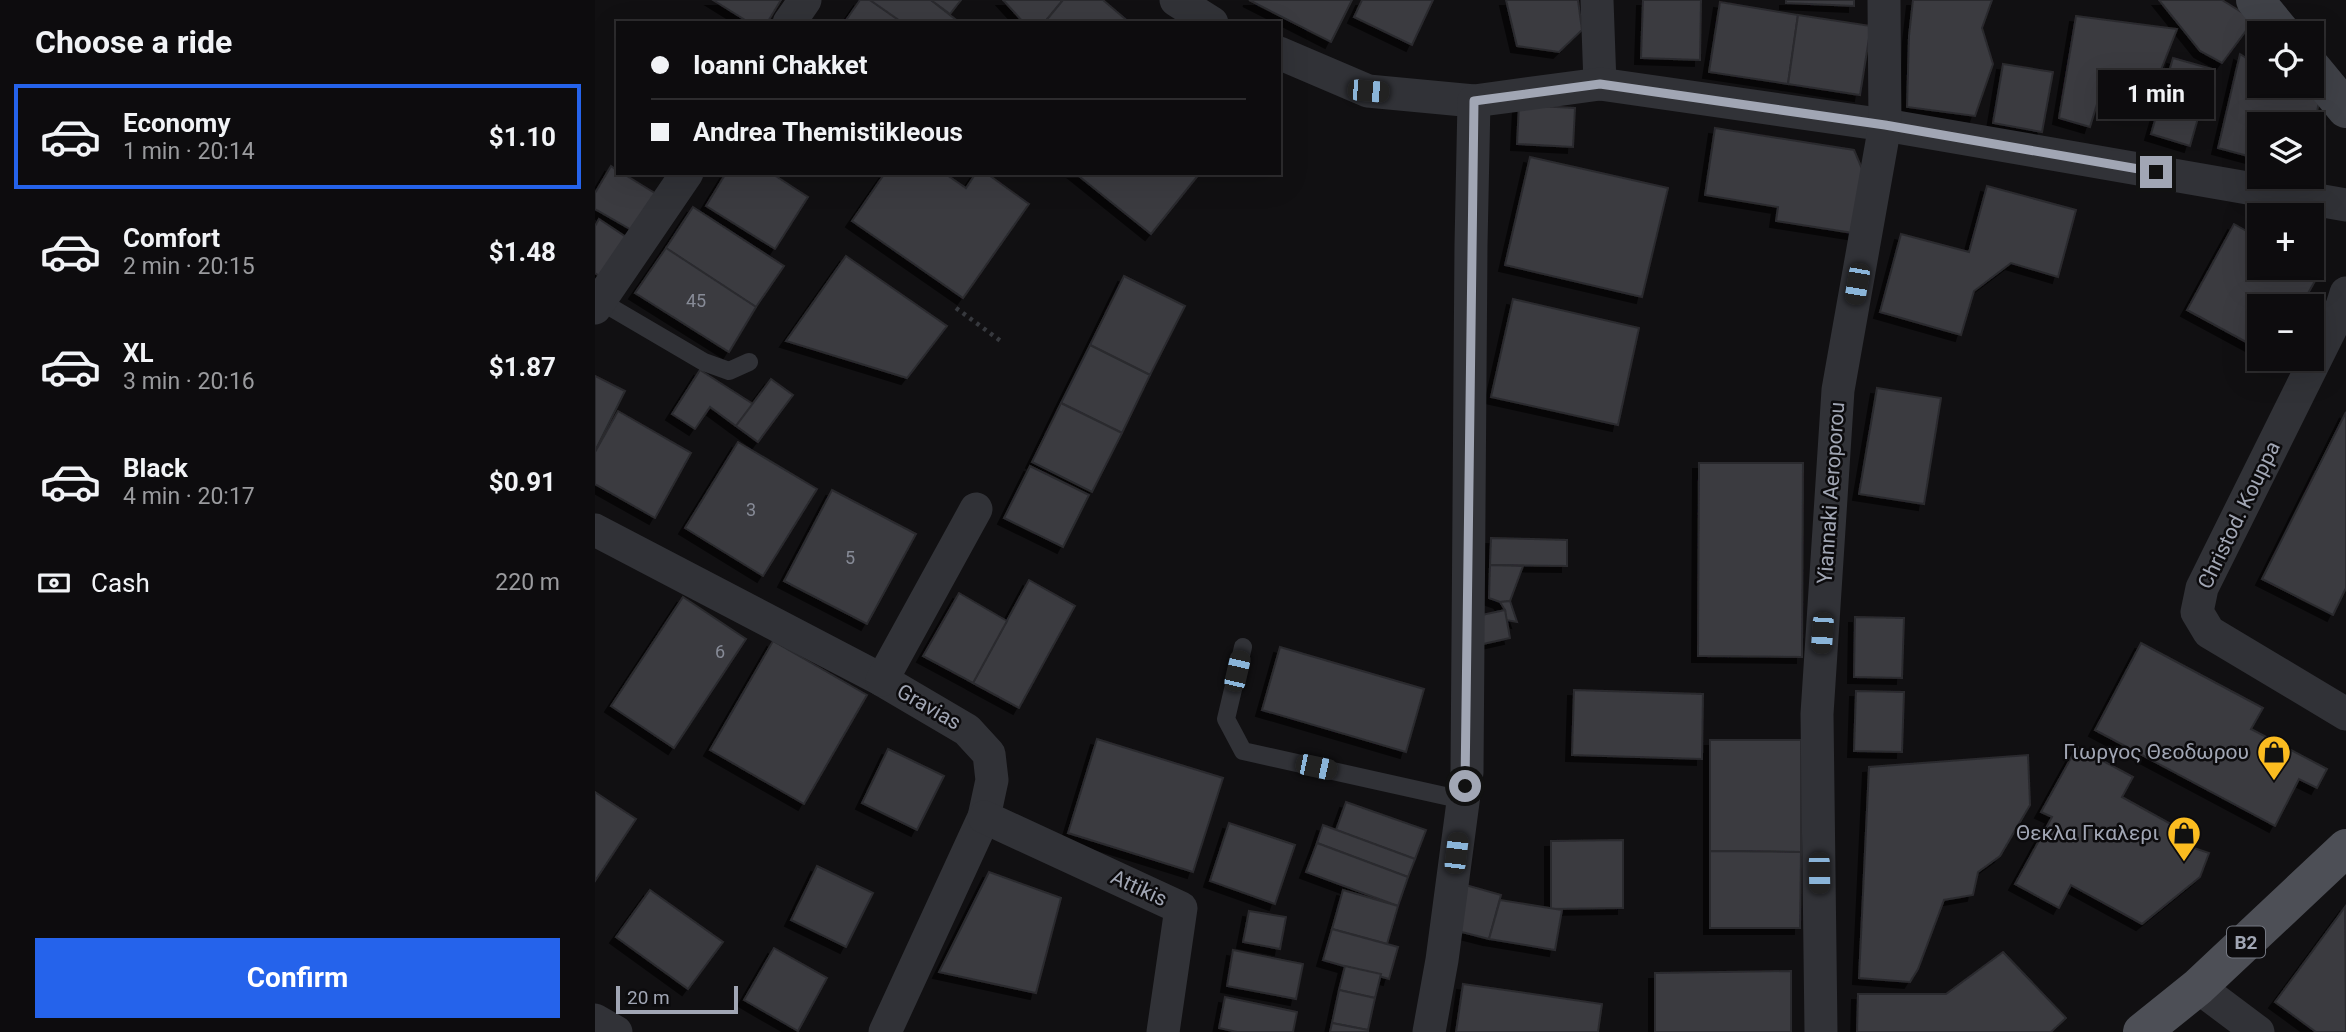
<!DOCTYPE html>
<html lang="en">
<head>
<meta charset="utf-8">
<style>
  body { margin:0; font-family:Roboto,sans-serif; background:#1b1a1c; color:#f1f3f6; height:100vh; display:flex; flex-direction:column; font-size:26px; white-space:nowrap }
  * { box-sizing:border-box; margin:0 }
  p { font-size:23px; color:#9a9b9e }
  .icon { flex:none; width:38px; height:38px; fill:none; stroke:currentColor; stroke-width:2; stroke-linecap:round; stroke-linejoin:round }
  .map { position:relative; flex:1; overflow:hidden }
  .sheet { display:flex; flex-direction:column; background:#0d0c0e; width:595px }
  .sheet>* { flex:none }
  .banner { position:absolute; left:21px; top:21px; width:665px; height:154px; border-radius:0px; box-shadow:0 7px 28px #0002,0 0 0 2px #2d2c2e; display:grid; align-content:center; height:154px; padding:0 35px; background:#0d0c0e }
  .buttons { position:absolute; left:1652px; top:21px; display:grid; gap:14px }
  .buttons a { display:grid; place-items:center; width:77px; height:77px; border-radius:0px; background:#0d0c0e; box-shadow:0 7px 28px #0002,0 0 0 2px #2d2c2e; font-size:35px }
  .scale { position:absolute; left:21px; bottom:18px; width:122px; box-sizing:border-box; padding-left:7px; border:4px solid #a1a6b4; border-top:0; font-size:19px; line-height:24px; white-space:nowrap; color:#a1a6b4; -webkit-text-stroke:5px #0c0b0d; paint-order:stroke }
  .end { position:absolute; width:32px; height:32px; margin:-16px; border:9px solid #a1a6b4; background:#111; box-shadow:0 0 0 4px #111 }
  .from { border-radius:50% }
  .bubble { position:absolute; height:49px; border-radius:0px; background:#0d0c0e; box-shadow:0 7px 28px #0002,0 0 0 2px #2d2c2e; font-size:23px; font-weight:700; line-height:49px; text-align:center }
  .car { position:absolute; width:21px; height:42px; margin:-21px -10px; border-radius:9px; box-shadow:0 0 5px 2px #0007; background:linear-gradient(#222 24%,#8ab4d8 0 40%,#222 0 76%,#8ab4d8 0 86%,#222 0) }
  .banner b { display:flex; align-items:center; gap:24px; height:66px; font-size:26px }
  .banner b+b { border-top:2px solid #2d2c2e }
  .banner i { width:18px; height:18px; background:#f1f3f6 }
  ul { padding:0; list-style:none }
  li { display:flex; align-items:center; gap:21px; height:105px; margin:0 14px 10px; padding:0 21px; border:4px solid transparent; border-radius:0px }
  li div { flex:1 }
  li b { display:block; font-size:26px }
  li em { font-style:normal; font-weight:700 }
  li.active { border-color:#2563eb }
  li>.icon { width:63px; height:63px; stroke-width:1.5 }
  h2 { padding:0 35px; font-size:32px; line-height:84px }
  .pay { display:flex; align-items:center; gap:18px; height:77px; padding:0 35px; font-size:26px }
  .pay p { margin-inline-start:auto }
  .primary-button { display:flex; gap:14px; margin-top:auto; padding:14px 35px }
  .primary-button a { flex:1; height:80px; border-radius:0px; background:#2563eb; color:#fff; font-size:28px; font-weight:700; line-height:80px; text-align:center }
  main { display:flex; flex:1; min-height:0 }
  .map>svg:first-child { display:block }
</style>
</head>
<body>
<main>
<section class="sheet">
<h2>Choose a ride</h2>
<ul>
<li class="active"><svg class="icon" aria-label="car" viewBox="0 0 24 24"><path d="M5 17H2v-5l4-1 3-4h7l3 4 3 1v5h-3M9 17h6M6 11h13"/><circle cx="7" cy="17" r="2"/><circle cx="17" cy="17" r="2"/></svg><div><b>Economy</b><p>1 min · 20:14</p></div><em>$1.10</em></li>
<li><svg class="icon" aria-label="car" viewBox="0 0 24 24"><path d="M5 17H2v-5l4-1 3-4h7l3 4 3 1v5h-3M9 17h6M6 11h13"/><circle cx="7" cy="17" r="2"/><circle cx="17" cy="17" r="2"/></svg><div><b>Comfort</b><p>2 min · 20:15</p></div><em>$1.48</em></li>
<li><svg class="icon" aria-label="car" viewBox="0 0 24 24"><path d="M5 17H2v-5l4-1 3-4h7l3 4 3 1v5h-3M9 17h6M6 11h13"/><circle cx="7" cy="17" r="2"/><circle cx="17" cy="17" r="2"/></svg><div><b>XL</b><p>3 min · 20:16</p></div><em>$1.87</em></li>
<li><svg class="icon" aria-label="car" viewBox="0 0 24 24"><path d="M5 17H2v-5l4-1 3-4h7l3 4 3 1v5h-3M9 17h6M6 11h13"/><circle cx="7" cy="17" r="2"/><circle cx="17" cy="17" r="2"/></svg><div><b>Black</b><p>4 min · 20:17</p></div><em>$0.91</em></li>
</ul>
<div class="pay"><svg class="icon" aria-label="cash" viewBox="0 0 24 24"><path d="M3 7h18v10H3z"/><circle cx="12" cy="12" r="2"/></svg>Cash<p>220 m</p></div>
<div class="primary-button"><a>Confirm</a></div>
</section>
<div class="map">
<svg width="1751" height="1032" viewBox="0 0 1751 1032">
  <defs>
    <filter id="shadow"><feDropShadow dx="-6" dy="6" stdDeviation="0" flood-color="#0009"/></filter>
  </defs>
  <rect width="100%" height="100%" fill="#111012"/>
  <g fill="#3a3b40" stroke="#2b2a2e" stroke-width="2" filter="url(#shadow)">
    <polygon points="118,0 186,0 172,23 155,23"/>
    <polygon points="265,0 275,0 308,23 249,23"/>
    <polygon points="275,0 336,0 365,23 308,23"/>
    <polygon points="336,0 366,0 355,14"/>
    <polygon points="408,0 468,0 449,23 429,23"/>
    <polygon points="468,0 508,0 535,23 449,23"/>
    <polygon points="654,0 757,0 736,42"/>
    <polygon points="767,0 838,0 817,45 759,17"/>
    <polygon points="911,0 983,0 987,30 964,52 922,46"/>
    <polygon points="1048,0 1106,0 1105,60 1046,58"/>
    <polygon points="1191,0 1259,0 1259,6 1191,3"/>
    <polygon points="1318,0 1397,0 1387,28 1398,64 1380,116 1312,107 1314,36"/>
    <polygon points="1564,0 1627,0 1659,20 1627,63 1605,51"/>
    <polygon points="1125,2 1203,15 1193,84 1114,72"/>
    <polygon points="1203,15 1276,26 1265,95 1193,84"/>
    <polygon points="1481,16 1582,29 1553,103 1506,91 1495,127 1464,118"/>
    <polygon points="1645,54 1664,66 1664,86 1697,86 1724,102 1717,135 1717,124 1664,124 1664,159 1623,148"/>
    <polygon points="1578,58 1617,69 1595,146 1556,134"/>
    <polygon points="1408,64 1458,72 1447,132 1398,123"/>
    <polygon points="924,105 980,108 978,147 922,144"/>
    <polygon points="1120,128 1259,150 1268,171 1258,233 1181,221 1183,207 1110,195"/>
    <polygon points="935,157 1073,188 1047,297 910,265"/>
    <polygon points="16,166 23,171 23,173 27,173 63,195 40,232 0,209 0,193"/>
    <polygon points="131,173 176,173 213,197 180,249 111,206"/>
    <polygon points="290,173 349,173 371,188 381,173 391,173 434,204 368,298 257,221"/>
    <polygon points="480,173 605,173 556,234"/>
    <polygon points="1392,186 1481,210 1463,277 1416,263 1379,291 1366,335 1285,312 1306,234 1374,252"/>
    <polygon points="98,207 189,266 161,307 71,248"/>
    <polygon points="4,219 34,239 7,278 0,273 0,226"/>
    <polygon points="1639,224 1664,238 1664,268 1717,267 1725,272 1706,306 1664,306 1664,349 1592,310"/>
    <polygon points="71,248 161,307 134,352 40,293"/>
    <polygon points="251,256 352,326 312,378 191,341"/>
    <polygon points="529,276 590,306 555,375 495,345"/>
    <polygon points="918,299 1044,328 1023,425 896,397"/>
    <polygon points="495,345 555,375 527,433 466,403"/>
    <polygon points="105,370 158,404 141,426 115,407 100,429 77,414"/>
    <polygon points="0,376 30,391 0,451"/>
    <polygon points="176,379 198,395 163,442 141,426"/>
    <polygon points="1282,388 1346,398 1329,504 1264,494"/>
    <polygon points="466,403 527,433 497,492 437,462"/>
    <polygon points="23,411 96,453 60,518 0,484 0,452"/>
    <polygon points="1751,412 1751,588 1738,615 1667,579"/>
    <polygon points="143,442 222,489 168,576 90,528"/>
    <polygon points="1104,463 1208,463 1207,657 1103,656"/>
    <polygon points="435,466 494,495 468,547 409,518"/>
    <polygon points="237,490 321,534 272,624 189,581"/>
    <polygon points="896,538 972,540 972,566 895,565"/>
    <polygon points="895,565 928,566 915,601 905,602 894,598"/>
    <polygon points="434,580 480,606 424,708 378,683"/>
    <polygon points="364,593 412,621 378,683 328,656"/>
    <polygon points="88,597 151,639 79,748 16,706"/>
    <polygon points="915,601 922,622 911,620 910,610 905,602"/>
    <polygon points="910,610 915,638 888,644 882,616"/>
    <polygon points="1260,617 1309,618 1307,678 1259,677"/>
    <polygon points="178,641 272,695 209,804 115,750"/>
    <polygon points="1546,643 1668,708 1656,729 1732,769 1722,788 1704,779 1680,826 1500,730"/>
    <polygon points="685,647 829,689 811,752 667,710"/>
    <polygon points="979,690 1108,694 1107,759 977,755"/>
    <polygon points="1261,691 1309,692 1307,752 1259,751"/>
    <polygon points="502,739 628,778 598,872 473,833"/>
    <polygon points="1115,740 1206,740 1206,852 1115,851"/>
    <polygon points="1482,747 1538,777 1527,797 1603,839 1596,847 1614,853 1605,877 1547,924 1476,885 1464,908 1420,884 1457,817 1446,812"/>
    <polygon points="293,749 349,776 322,830 267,803"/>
    <polygon points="1433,755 1435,805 1405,856 1383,872 1378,895 1349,900 1323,969 1315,982 1264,978 1274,767"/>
    <polygon points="0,792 41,819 0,881"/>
    <polygon points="751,802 831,830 820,859 741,830"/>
    <polygon points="634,823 700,845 680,904 615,881"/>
    <polygon points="728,825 820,859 813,877 722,843"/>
    <polygon points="1028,840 1028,908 956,909 956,841"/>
    <polygon points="722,843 813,877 803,906 711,872"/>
    <polygon points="1115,851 1206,852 1205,928 1115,928"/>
    <polygon points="222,866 278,893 251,947 196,920"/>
    <polygon points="394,872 466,898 441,993 344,972"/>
    <polygon points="867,884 906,895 894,939 855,929"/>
    <polygon points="55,890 128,942 93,989 21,937"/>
    <polygon points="748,890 803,906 792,944 737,929"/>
    <polygon points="905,900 967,910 960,950 894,939"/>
    <polygon points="1750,907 1751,1032 1721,1032 1680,1002"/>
    <polygon points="654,911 691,917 685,949 648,942"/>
    <polygon points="737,929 803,947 794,979 728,960"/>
    <polygon points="179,948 232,978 203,1031 149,1000"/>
    <polygon points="638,950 708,964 701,999 632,986"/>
    <polygon points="1408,952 1471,1018 1456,1032 1262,1032 1263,994 1351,994"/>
    <polygon points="750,966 786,974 780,998 744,990"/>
    <polygon points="1196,971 1196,1032 1060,1032 1060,973"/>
    <polygon points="868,984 1007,1004 1003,1032 861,1032"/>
    <polygon points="744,990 780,998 773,1030 737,1023"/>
    <polygon points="630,997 702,1012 698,1032 642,1032 624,1028"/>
    <polygon points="737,1023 773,1030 773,1032 735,1032"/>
  </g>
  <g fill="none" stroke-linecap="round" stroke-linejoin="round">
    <polyline stroke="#37393e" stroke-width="4.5" stroke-dasharray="3.5 5" stroke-linecap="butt" points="361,308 407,342"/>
    <g stroke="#313237" stroke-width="18">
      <polyline points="5,301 109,362 134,371 154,362"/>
      <polyline points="648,647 631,719 648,751 868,800"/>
    </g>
    <g stroke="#313237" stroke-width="33">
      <polyline points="581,0 617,23"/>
      <polyline points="1002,0 1005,84"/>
      <polyline points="194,23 210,0"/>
      <polyline points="684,53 773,91 879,101 1005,84 1290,125 1751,205"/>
      <polyline points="1751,293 1747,306 1607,588 1602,612 1614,632 1751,714"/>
      <polyline points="0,308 92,173"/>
      <polyline points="0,530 287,680 372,730 394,754 397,780 389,817 290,1032"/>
      <polyline points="287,680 381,509"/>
      <polyline points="389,817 586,908 568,1032"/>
      <polyline points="1603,987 1663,1032"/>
      <polyline points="0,1020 21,1032"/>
      <polyline points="834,1032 847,960 872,772 876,245 879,101"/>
      <polyline points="1226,1032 1222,714 1243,390 1290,125 1289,0"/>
    </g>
    <g stroke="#3f4147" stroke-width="38">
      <polyline points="1660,0 1687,33"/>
      <polyline points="1717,68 1751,109"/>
    </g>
    <polyline stroke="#4d4f56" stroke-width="38" points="1547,1032 1603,987 1751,848"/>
  </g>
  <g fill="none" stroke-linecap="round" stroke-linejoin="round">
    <polyline stroke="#a1a6b4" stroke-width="9" points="870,786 879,101 1005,84 1290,125 1561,172"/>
  </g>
  <defs>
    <g id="shop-pin" transform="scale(1.75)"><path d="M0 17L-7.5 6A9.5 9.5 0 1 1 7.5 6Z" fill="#fbbc20" stroke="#0c0b0d"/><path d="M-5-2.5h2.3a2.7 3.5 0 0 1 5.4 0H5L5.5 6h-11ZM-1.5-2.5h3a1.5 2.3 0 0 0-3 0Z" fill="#111"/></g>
  </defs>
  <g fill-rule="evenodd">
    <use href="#shop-pin" x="1679" y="752"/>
    <use href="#shop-pin" x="1589" y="833"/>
  </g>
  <g text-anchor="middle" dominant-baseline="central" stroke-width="5" stroke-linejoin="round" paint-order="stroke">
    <g font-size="18" fill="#878b97">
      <text x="101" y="300">45</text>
      <text x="156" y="509">3</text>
      <text x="255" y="557">5</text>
      <text x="125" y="651">6</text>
    </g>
    <rect fill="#0c0b0d" stroke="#747882" stroke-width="2" x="1632" y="926.5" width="38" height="31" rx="5"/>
    <g font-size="19" font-weight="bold" fill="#a1a6b4">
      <text x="1651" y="942">B2</text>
    </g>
    <g font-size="21" fill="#a1a6b4" stroke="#0c0b0d">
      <text transform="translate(1236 493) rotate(-86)">Yiannaki Aeroporou</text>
      <text transform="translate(1644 515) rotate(-64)">Christod. Kouppa</text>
      <text transform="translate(334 707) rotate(30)">Gravias</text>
      <text transform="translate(544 888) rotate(25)">Attikis</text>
    </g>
    <g font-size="21" fill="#a1a6b4" stroke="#0c0b0d" text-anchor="end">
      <text x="1654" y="752">Γιωργος Θεοδωρου</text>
      <text x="1564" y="833">Θεκλα Γκαλερι</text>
    </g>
  </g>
</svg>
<div class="buttons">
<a><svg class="icon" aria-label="locate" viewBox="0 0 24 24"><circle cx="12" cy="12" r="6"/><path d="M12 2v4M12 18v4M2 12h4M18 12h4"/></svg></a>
<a><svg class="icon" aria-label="layers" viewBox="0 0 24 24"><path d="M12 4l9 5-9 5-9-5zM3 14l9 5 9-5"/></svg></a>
<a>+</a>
<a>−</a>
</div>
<div class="scale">20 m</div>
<i class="end from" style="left:870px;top:786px"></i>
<i class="end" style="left:1561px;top:172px"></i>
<div class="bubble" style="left:1503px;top:70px;width:116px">1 min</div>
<i class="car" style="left:773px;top:91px;rotate:95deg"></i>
<i class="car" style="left:1262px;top:284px;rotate:190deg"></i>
<i class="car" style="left:1227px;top:633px;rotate:184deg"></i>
<i class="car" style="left:642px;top:671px;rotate:13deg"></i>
<i class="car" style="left:721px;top:767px;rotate:102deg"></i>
<i class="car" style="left:861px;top:853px;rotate:7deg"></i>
<i class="car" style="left:1224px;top:873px;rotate:179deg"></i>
<div class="banner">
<b><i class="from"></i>Ioanni Chakket</b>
<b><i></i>Andrea Themistikleous</b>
</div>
</div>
</main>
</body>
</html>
